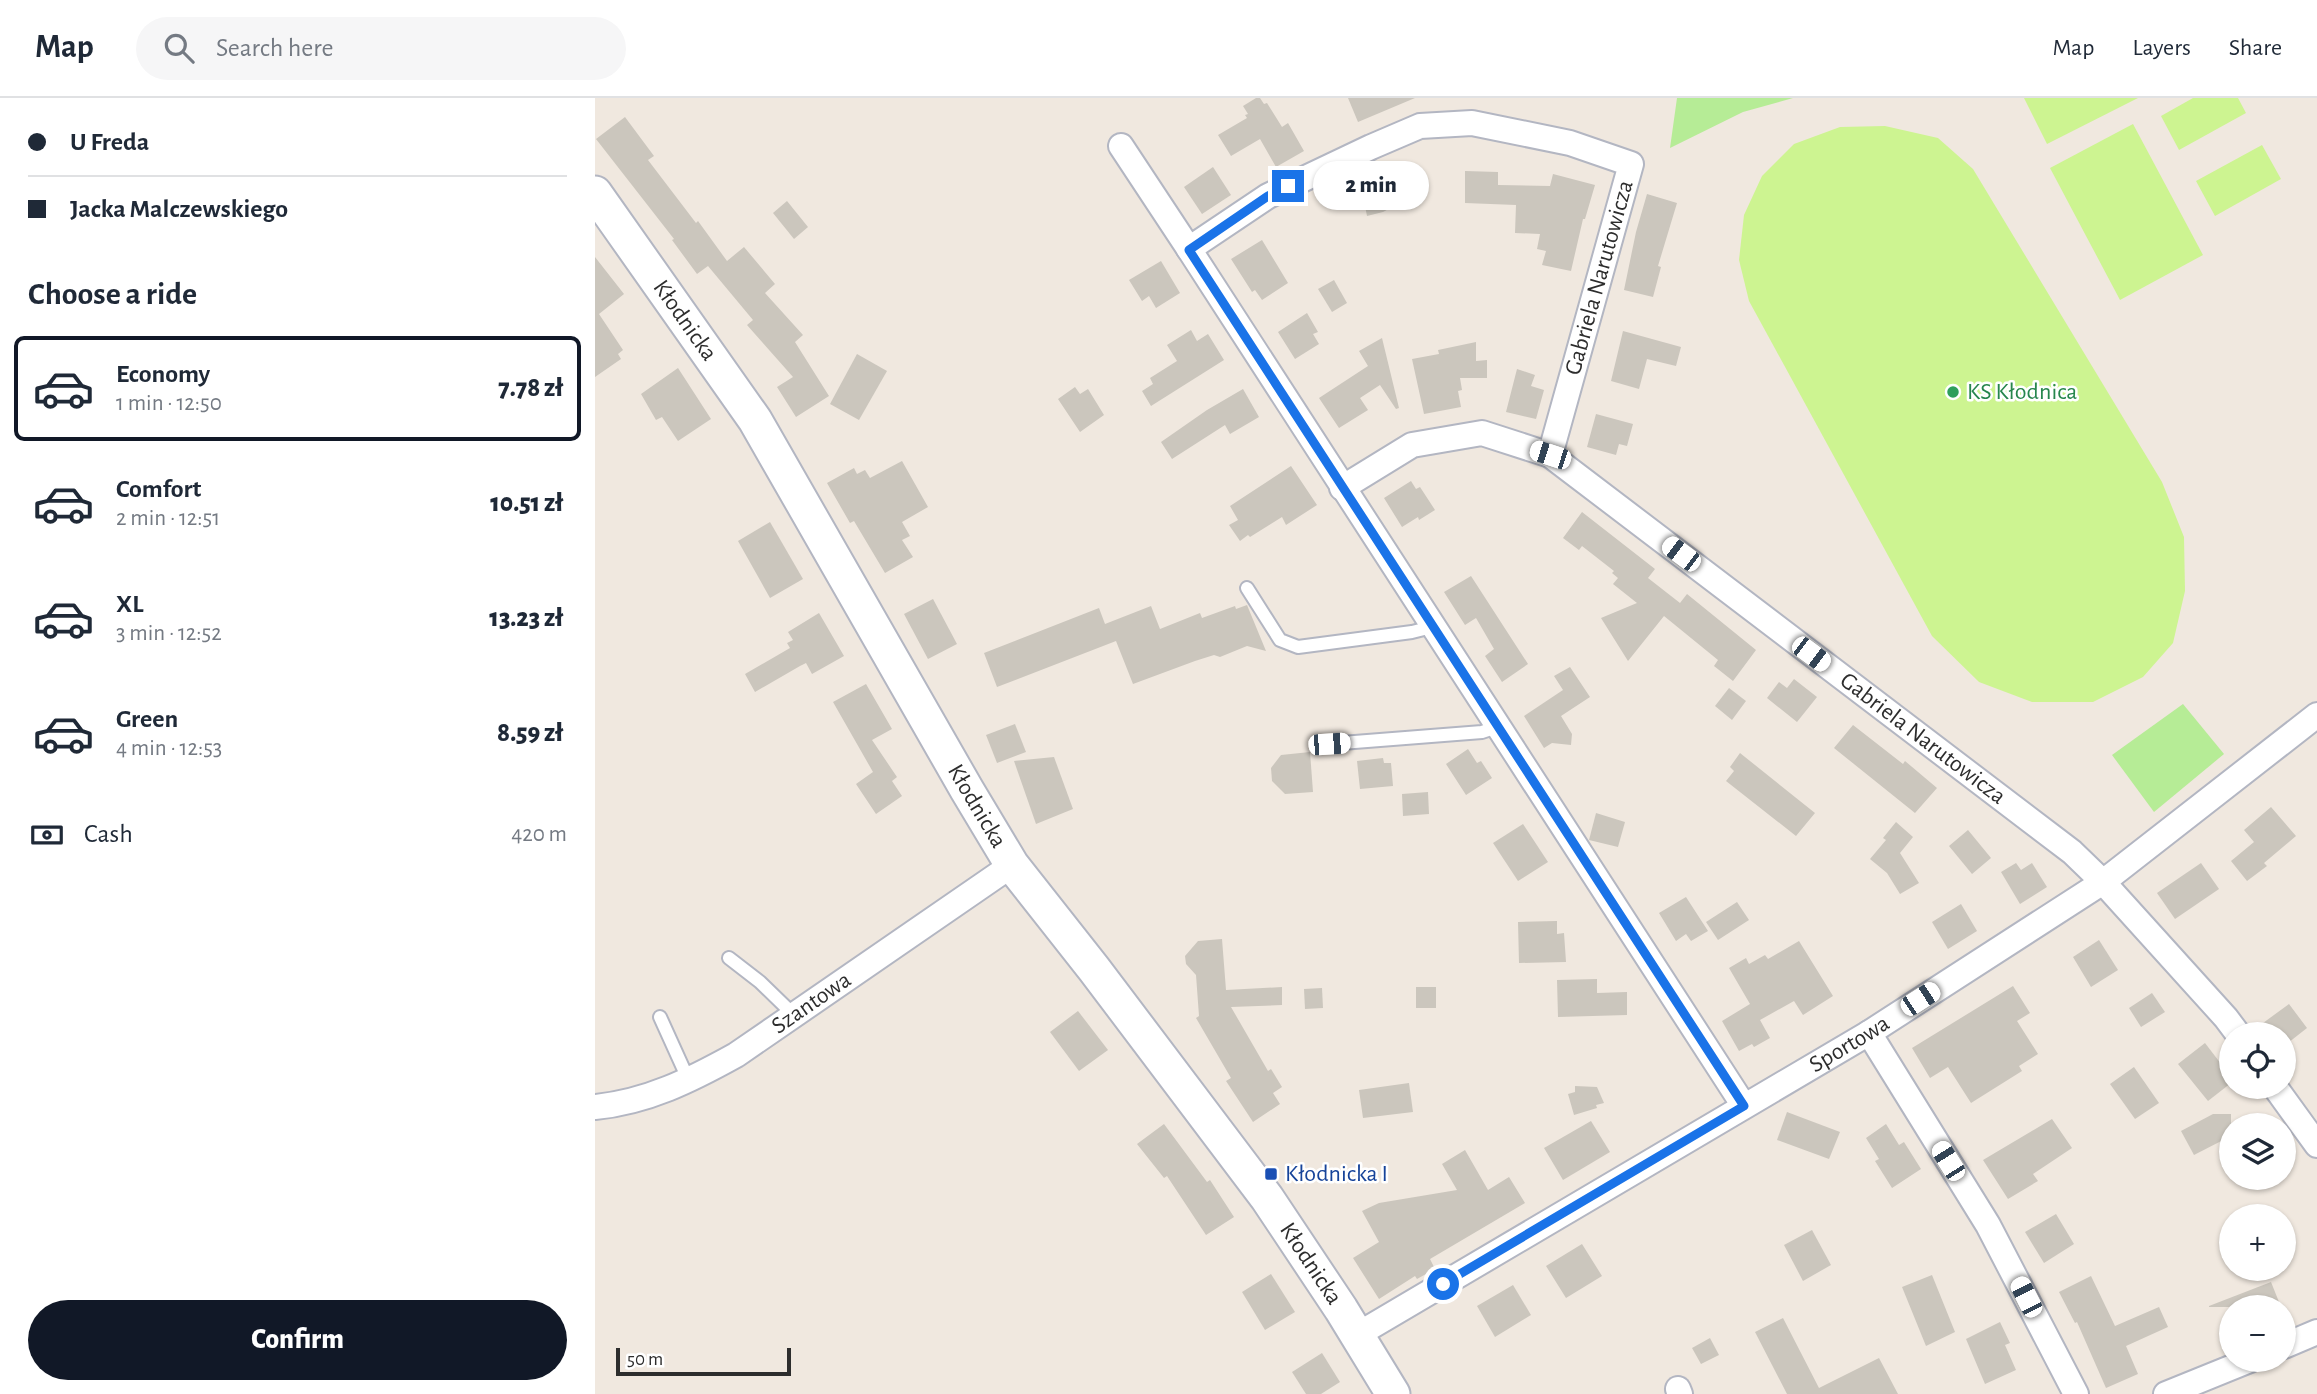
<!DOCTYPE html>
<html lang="en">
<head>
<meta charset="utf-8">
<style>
  body { margin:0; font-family:"Alegreya Sans",sans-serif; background:#f6f6f7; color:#1f2937; height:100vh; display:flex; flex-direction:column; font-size:26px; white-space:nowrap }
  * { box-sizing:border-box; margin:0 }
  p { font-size:23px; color:#747a83 }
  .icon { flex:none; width:38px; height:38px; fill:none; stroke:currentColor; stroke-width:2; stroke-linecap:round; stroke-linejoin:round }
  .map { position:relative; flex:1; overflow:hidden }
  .sheet { display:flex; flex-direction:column; background:#fff; width:595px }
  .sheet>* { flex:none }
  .hud { display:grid; align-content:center; height:154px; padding:0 28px; background:#fff }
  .tools { position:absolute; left:1624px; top:924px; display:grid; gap:14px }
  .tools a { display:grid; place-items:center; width:77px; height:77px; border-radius:50%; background:#fff; box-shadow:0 2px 5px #0004; font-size:35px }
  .scale { position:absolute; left:21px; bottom:18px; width:175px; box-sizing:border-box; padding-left:7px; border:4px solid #2d2d2d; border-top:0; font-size:19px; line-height:24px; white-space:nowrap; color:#2d2d2d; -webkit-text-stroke:5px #fff; paint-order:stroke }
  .end { position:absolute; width:32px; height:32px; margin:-16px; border:9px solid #1a73e8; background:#fff; box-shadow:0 0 0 4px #fff }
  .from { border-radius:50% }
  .bubble { position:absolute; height:49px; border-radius:24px; background:#fff; box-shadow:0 2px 5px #0004; font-size:23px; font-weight:800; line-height:49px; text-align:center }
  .car { position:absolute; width:21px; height:42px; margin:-21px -10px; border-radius:9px; box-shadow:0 0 5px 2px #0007; background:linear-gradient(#fff 24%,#345 0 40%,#fff 0 76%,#345 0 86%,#fff 0) }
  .hud b { display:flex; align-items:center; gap:24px; height:66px; font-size:26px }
  .hud b+b { border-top:2px solid #e0e1e3 }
  .hud i { width:18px; height:18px; background:#1f2937 }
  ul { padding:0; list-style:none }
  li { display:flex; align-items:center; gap:21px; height:105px; margin:0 14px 10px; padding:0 14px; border:4px solid transparent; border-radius:10px }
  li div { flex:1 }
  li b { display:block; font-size:26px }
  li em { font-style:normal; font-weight:800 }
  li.on { border-color:#111827 }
  li>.icon { width:63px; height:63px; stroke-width:1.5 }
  h2 { padding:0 28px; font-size:32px; line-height:84px }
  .pay { display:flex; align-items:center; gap:18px; height:77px; padding:0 28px; font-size:26px }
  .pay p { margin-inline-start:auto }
  .cta { display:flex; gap:14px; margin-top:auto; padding:14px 28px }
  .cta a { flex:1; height:80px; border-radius:42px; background:#111827; color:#fff; font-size:28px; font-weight:800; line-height:80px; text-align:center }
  header { display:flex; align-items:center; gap:42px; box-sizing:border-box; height:98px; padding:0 35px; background:#fff; border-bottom:2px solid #e0e1e3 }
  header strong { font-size:33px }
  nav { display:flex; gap:38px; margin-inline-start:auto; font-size:24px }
  .search { width:490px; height:63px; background:#f6f6f7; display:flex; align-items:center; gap:18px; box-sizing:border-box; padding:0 24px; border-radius:38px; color:#747a83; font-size:26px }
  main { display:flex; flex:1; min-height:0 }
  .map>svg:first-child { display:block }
</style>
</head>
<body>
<header>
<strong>Map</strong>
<div class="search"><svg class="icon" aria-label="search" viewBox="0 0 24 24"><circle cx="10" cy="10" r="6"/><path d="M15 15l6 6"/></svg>Search here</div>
<nav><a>Map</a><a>Layers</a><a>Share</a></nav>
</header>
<main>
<section class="sheet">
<div class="hud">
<b><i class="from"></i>U Freda</b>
<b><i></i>Jacka Malczewskiego</b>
</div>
<h2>Choose a ride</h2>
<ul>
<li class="on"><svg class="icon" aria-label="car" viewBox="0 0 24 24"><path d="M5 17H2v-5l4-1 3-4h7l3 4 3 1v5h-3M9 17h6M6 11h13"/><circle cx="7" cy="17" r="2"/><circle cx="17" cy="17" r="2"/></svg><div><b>Economy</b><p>1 min · 12:50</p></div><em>7.78 zł</em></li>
<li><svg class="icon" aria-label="car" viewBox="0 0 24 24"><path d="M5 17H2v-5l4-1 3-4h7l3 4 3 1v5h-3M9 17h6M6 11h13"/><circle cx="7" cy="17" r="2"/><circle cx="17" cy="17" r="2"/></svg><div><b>Comfort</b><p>2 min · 12:51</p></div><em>10.51 zł</em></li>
<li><svg class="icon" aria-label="car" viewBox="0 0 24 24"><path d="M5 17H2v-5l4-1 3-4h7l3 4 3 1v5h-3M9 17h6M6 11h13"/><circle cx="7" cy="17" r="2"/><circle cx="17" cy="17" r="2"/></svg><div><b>XL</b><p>3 min · 12:52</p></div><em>13.23 zł</em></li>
<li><svg class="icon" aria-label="car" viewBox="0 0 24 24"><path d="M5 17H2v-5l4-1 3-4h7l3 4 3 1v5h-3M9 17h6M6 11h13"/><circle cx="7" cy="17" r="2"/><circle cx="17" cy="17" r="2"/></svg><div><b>Green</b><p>4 min · 12:53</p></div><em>8.59 zł</em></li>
</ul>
<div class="pay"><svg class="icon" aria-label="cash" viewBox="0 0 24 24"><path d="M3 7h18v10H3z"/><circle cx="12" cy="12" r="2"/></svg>Cash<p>420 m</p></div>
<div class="cta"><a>Confirm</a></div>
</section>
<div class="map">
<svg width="1722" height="1296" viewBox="0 0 1722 1296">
  <rect width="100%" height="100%" fill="#f0e8df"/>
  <g fill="#b6ec96">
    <polygon points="1082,0 1198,0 1148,14 1075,50"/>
    <polygon points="1588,606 1629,656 1559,714 1517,657"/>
  </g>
  <g fill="#cdf491">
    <polygon points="1429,0 1543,0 1452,46"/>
    <polygon points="1598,0 1643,0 1651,15 1584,52 1566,18"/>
    <polygon points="1538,26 1608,157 1525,202 1455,70"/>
    <polygon points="1290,28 1343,40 1378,71 1567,384 1589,439 1590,493 1578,545 1548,579 1498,604 1437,604 1384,584 1337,538 1154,203 1144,162 1149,117 1167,78 1199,46 1245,29"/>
    <polygon points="1667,47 1686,81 1620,118 1601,83"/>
  </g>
  <g fill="#cbc6bd">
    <polygon points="661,0 665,0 669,6 672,5 687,29 693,25 709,53 681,69 665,41 636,58 623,37 652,20 650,17 653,16 648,8"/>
    <polygon points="753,0 820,0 763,24"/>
    <polygon points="30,19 59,58 53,62 101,125 103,123 132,163 149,149 180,186 170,195 208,237 200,244 234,298 201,319 182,289 198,279 152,227 158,222 113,168 102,176 77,142 79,141 1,41"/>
    <polygon points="618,69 636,97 607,116 589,89"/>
    <polygon points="870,73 903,74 903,87 955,88 958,76 1000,87 990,121 988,121 976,173 947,167 951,153 942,151 945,136 920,135 921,107 870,105"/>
    <polygon points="806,74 812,101 788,114 772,118 765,83"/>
    <polygon points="1052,96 1082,105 1063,168 1066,169 1058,199 1029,192 1041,134"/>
    <polygon points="192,103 213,129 199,141 178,115"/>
    <polygon points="667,142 693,185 667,202 660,192 657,194 636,161"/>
    <polygon points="0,159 29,196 4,216 28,252 23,256 26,261 0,279"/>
    <polygon points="566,163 585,195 561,210 554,198 547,203 534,182"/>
    <polygon points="739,182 752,205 737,214 723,191"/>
    <polygon points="712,215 723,234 718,236 724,246 700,261 683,234"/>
    <polygon points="596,232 602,243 613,236 629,262 556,308 547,293 558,286 555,280 582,263 572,247"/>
    <polygon points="1028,233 1086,249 1081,268 1052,261 1044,291 1016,283"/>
    <polygon points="787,240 804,310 801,311 785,287 765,300 773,312 744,330 724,300 773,268 764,253"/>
    <polygon points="881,244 881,263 892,262 892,280 865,280 867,292 863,293 866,309 829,316 817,261 844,256 843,252"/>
    <polygon points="262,256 292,273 264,322 235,306"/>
    <polygon points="83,270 116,321 83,343 67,319 61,322 46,296"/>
    <polygon points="922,271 940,277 936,288 949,292 941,321 911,314"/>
    <polygon points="480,289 485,296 493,291 509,317 485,334 463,301"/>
    <polygon points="648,291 664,319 635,336 630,327 577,361 566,344 612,312"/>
    <polygon points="1001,316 1038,326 1032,348 1024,346 1021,357 992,349"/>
    <polygon points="307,363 333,409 307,424 315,438 307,442 318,459 290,475 259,423 255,425 232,385 259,370 262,376 270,372 275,380"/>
    <polygon points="696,368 722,407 691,427 687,419 655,439 653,437 645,443 634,427 643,422 635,408"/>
    <polygon points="816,383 821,391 825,389 840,412 824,422 823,419 807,429 789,400"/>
    <polygon points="987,414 1060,471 1053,480 1085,505 1092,496 1161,552 1138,583 1119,568 1123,562 1069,518 1033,563 1006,520 1042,505 1018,486 1023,480 1017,475 1019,473 987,448 984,452 968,440"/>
    <polygon points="175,424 208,481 175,500 143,443"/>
    <polygon points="876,478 933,566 907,584 890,558 899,551 881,520 870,527 849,494"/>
    <polygon points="338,501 362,546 333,561 309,516"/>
    <polygon points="652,507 671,553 652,548 625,559 619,557 600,563 538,586 521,543 402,589 389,555 504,510 510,526 556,508 565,531 605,515 607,520 640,508 641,511"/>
    <polygon points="224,515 249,558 217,576 211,565 205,568 160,594 150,576 195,550 192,545 198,542 193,534"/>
    <polygon points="975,569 995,599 966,618 977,636 976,647 957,645 949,650 929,618 968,592 959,578"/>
    <polygon points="1199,581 1222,599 1202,624 1172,600 1184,584 1192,590"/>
    <polygon points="271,586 297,631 277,642 302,679 297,683 307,698 281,716 261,686 278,674 238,604"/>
    <polygon points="1134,590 1151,603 1137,622 1120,608"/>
    <polygon points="420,626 431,654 402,665 391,637"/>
    <polygon points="1258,627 1308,666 1310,663 1342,690 1320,715 1239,650"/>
    <polygon points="873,651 882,665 886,663 897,680 871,697 851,666"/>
    <polygon points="715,654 718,694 690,696 677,683 676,670 686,657"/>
    <polygon points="1145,655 1220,715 1201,738 1131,683 1139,673 1135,669"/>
    <polygon points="459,659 478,711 441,726 419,663"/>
    <polygon points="788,660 789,665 796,665 798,688 765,691 762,663"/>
    <polygon points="833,694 834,716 808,718 807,696"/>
    <polygon points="1676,709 1701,738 1669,765 1672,768 1652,783 1636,763 1659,744 1649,732"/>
    <polygon points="1001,715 1030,724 1023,749 994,742"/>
    <polygon points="1301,724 1318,739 1305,755 1324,785 1305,796 1292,775 1275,761 1291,742 1288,740"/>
    <polygon points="928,726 953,764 923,783 898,745"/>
    <polygon points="1373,732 1396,760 1377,776 1354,748"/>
    <polygon points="1421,765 1426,772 1437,765 1452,789 1425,806 1406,774"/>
    <polygon points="1606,765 1624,791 1580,821 1562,795"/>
    <polygon points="1091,799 1113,833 1096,843 1091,836 1081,843 1064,815"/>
    <polygon points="1142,804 1154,822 1123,842 1111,824"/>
    <polygon points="1366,806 1382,833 1353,851 1337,824"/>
    <polygon points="962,823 962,836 969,835 971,864 924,865 923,824"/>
    <polygon points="627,841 631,892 687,889 687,907 636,909 673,973 676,971 687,989 678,995 685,1006 658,1024 631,983 636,980 601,920 604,918 601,877 591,866 590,858 603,843"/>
    <polygon points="1504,842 1523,872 1496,889 1478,859"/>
    <polygon points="1204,843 1238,898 1208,917 1199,903 1165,922 1175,940 1159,949 1157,946 1144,953 1127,923 1155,906 1134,870 1151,860 1154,866 1170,857 1173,861"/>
    <polygon points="1002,881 1002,895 1032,894 1032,917 963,919 962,882"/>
    <polygon points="1418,888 1435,915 1422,923 1443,956 1424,968 1427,973 1376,1005 1353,969 1335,980 1317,950"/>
    <rect x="821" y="889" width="20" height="21"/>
    <polygon points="727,890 728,910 710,911 709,891"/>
    <polygon points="1557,895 1570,914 1546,929 1534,910"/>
    <polygon points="1694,906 1712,930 1689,948 1689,936 1677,936 1668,925"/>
    <polygon points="483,913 513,952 484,973 455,934"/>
    <polygon points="1610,945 1636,979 1636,985 1613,1003 1583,966"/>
    <polygon points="1539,969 1564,1005 1540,1021 1515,986"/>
    <polygon points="814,985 818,1014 768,1020 764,992"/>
    <polygon points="980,988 1002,989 1009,1005 1001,1007 1002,1010 979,1017 973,996 980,994"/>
    <polygon points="1192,1014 1245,1034 1234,1061 1182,1042"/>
    <polygon points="1618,1016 1636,1016 1636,1038 1599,1057 1586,1033"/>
    <polygon points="1457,1021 1477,1050 1438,1076 1443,1083 1413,1101 1388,1062"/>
    <polygon points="996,1023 1015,1054 968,1082 949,1050"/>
    <polygon points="569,1026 612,1084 615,1082 639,1119 611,1137 572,1078 569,1080 542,1046"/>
    <polygon points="1291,1026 1304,1047 1309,1044 1326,1071 1297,1090 1280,1063 1284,1061 1271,1040"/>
    <polygon points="870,1052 893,1092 914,1079 930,1105 835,1161 840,1171 822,1181 820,1178 784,1201 758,1160 784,1144 767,1113 784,1105 862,1092 847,1066"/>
    <polygon points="1461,1116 1479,1146 1449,1165 1430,1134"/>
    <polygon points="1217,1132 1236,1167 1208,1183 1189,1147"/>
    <polygon points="987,1146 1007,1178 971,1200 951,1168"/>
    <polygon points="676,1176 700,1214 670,1232 647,1194"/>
    <polygon points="1337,1177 1360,1234 1331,1248 1307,1189"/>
    <polygon points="1496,1178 1520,1228 1564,1209 1573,1229 1531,1248 1543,1276 1511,1290 1482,1224 1480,1225 1464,1194"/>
    <polygon points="1676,1184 1686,1209 1614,1209 1614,1208"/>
    <polygon points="918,1187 936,1217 900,1239 882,1208"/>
    <polygon points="1188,1220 1224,1290 1284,1260 1303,1296 1192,1296 1160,1234"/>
    <polygon points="1405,1224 1415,1245 1410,1247 1421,1272 1390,1286 1371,1241"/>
    <polygon points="1115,1240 1124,1257 1106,1266 1097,1250"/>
    <polygon points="727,1255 745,1284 726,1296 711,1296 697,1274"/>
  </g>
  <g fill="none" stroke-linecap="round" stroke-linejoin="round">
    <g stroke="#b3b6c2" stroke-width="16">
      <g id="lane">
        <polyline points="652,490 685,542 703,549 817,534 837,529"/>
        <polyline points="734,646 887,634 902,629"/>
        <polyline points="134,860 165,884 199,917"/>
        <polyline points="65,919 94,983"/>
      </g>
    </g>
    <g stroke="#b3b6c2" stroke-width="28">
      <g id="street">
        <polyline points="526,48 594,151"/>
        <path id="s1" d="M955,357l81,-291 -61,-21 -98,-20 -52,3 -49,21 -103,49 -79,53 555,857"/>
        <path id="s2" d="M747,390l70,-43 70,-12 68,22 522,397 31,30 123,136 12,16"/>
        <polyline points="1274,935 1393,1127 1481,1296"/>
        <polyline points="1680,989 1722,1047"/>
        <path id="s3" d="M0,1009c52,-5 96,-27 141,-52l276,-190"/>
        <path id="s4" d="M762,1237l512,-302 234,-151 214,-167"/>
        <polyline points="1689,1248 1722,1234"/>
        <polyline points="1083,1291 1085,1296"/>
        <polyline points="1571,1296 1655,1262"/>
      </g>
    </g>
    <g stroke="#b3b6c2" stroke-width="37">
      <g id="secondary">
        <path id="s5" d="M0,95l160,227 212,370 45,75 82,104 173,229 74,111 52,85"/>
      </g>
    </g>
    <use href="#lane" stroke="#fff" stroke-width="12"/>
    <use href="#street" stroke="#fff" stroke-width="24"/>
    <use href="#secondary" stroke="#fff" stroke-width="33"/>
  </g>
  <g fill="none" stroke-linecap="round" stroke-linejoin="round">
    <polyline stroke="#1a73e8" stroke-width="9" points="693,88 673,98 594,152 1149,1008 848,1186"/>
  </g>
  <circle fill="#2e9e5b" stroke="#fff" stroke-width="2.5" cx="1358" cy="294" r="7"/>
  <rect fill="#1a4fb4" stroke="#fff" stroke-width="2.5" x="669" y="1069" width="14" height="14" rx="3.5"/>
  <g text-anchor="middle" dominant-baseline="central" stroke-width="5" stroke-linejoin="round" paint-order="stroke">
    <g font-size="24" fill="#2d2d2d" stroke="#fff">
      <text stroke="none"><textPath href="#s1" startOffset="184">Gabriela Narutowicza</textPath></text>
      <text stroke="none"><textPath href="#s5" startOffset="156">Kłodnicka</textPath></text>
      <text stroke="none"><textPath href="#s2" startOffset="693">Gabriela Narutowicza</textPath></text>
      <text stroke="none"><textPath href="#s5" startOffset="723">Kłodnicka</textPath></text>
      <text stroke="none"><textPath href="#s3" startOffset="243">Szantowa</textPath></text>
      <text stroke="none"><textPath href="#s4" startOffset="572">Sportowa</textPath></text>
      <text stroke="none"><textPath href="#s5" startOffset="1290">Kłodnicka</textPath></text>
    </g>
    <g font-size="24" fill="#27864d" stroke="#fff" text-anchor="start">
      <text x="1372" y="294">KS Kłodnica</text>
    </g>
    <g font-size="24" fill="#164399" stroke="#fff" text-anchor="start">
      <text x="690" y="1076">Kłodnicka I</text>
    </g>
  </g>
</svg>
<div class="tools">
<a><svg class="icon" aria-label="locate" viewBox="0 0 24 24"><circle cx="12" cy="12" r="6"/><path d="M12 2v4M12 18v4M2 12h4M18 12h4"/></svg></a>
<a><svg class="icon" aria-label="layers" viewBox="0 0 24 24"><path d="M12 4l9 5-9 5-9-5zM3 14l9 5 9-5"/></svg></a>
<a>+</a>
<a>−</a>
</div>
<div class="scale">50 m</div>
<i class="end from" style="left:848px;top:1186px"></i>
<i class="end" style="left:693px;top:88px"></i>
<div class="bubble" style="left:718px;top:63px;width:116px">2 min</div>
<i class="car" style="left:955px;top:357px;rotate:288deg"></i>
<i class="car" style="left:1086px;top:456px;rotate:307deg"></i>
<i class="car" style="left:1216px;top:556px;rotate:127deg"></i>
<i class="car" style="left:734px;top:646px;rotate:86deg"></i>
<i class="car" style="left:1325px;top:901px;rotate:57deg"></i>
<i class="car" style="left:1353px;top:1063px;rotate:328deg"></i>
<i class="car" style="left:1431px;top:1199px;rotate:333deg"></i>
</div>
</main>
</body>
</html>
